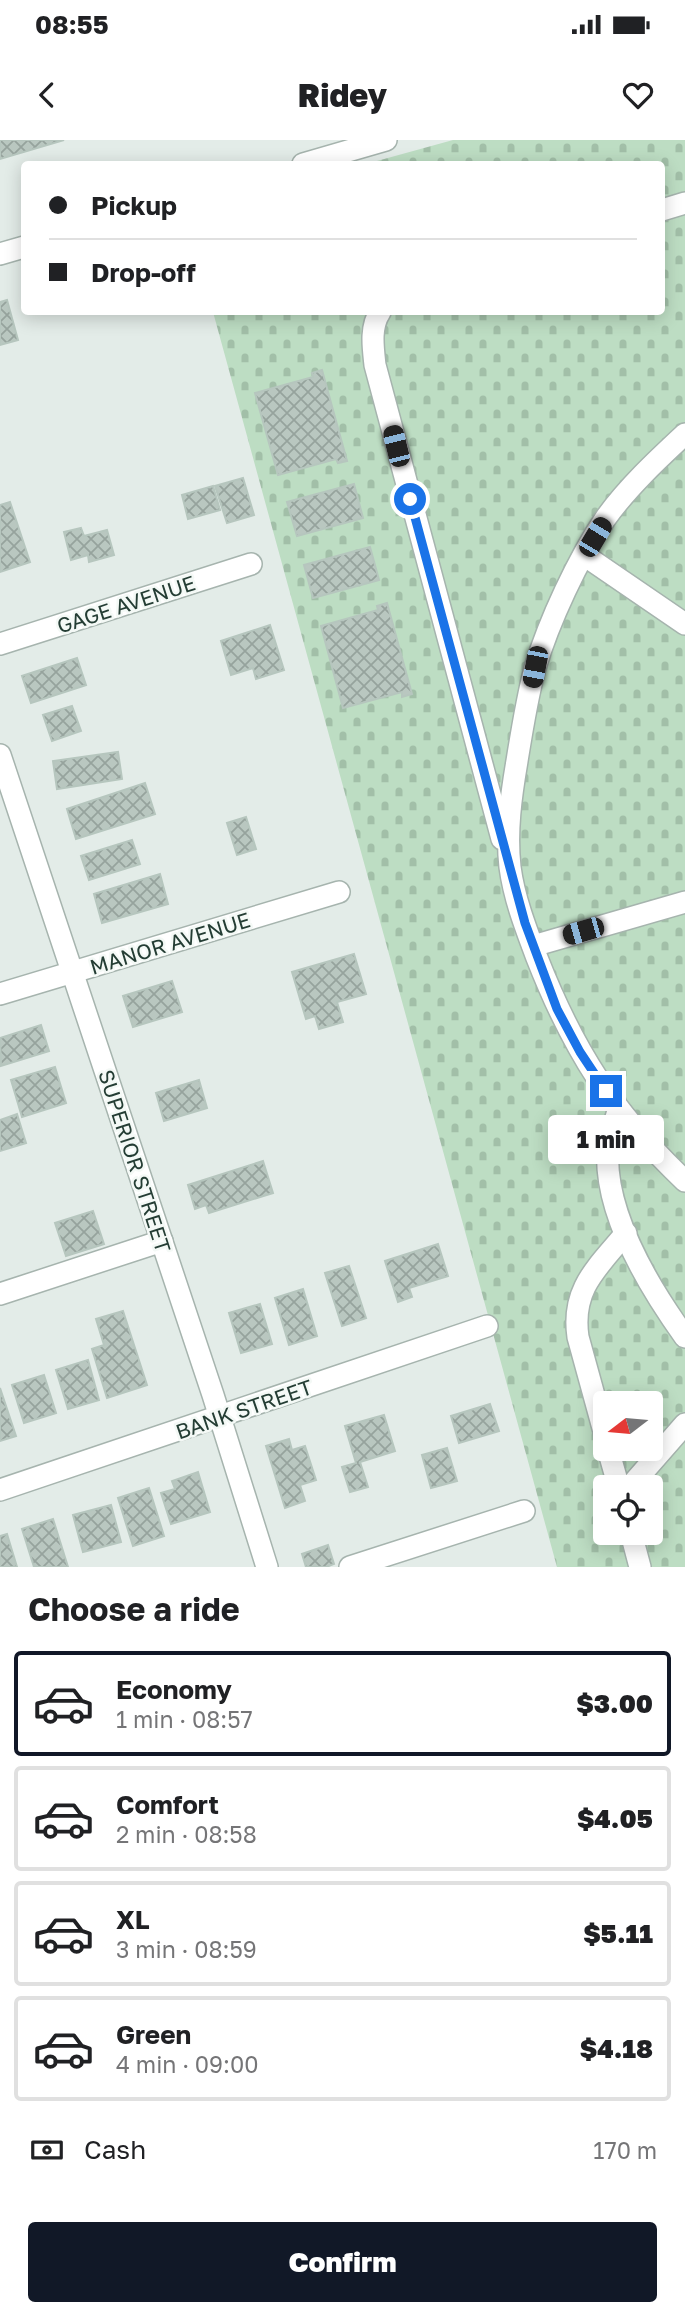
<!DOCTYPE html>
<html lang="en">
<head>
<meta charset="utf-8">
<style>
  body { margin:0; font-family:"Golos Text",sans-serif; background:#f6f6f6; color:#202124; height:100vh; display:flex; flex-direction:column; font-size:26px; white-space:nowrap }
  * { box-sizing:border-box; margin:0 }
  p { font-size:23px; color:#757577 }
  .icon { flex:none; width:38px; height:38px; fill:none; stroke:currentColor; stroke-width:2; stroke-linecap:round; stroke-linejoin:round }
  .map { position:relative; height:1427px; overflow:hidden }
  .side { display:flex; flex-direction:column; background:#fff; flex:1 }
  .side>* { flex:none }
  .guide { position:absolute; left:21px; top:21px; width:644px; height:154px; border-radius:7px; box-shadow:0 4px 18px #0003; display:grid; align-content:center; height:154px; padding:0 28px; background:#fff }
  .needle { width:46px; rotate:254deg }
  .fabs { position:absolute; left:593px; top:1251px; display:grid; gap:14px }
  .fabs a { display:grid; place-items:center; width:70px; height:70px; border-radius:7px; background:#fff; box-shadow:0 4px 18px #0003; font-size:35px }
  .end { position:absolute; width:32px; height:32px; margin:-16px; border:9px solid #1a73e8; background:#fff; box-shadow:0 0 0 4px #fff }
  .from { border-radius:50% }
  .bubble { position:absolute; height:49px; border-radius:7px; background:#fff; box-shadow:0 4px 18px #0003; font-size:23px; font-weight:800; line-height:49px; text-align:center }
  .car { position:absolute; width:21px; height:42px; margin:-21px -10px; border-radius:9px; box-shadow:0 0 5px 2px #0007; background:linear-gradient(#222 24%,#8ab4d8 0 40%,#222 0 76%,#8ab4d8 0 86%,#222 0) }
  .guide b { display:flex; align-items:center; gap:24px; height:66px; font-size:26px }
  .guide b+b { border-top:2px solid #e0e0e0 }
  .guide i { width:18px; height:18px; background:#202124 }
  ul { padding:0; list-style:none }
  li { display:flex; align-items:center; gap:21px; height:105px; margin:0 14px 10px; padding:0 14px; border:4px solid #e0e0e0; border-radius:7px }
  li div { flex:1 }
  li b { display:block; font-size:26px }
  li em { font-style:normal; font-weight:800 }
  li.selected { border-color:#111827 }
  li>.icon { width:63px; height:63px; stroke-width:1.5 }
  h2 { padding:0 28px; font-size:32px; line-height:84px }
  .pay { display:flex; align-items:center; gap:18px; height:77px; padding:0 28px; font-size:26px }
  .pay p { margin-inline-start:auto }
  .cta { display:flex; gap:14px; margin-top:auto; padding:14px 28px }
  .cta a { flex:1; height:80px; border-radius:7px; background:#111827; color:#fff; font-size:28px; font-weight:800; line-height:80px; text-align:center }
  .status { display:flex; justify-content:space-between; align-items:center; height:49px; padding:0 35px; background:#fff; direction:ltr }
  .status svg { height:19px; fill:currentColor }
  header { display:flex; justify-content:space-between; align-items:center; height:91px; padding:0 28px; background:#fff; font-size:32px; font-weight:800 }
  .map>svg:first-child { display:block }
</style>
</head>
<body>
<div class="status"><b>08:55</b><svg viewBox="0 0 49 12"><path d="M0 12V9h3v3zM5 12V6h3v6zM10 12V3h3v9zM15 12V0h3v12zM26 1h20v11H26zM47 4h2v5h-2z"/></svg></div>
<header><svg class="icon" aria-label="back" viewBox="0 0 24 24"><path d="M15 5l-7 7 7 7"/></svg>Ridey<svg class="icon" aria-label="heart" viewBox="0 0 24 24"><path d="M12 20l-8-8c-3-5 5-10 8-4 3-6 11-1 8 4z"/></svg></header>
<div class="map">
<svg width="685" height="1427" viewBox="0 0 685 1427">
  <defs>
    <pattern id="cemetery-stones" width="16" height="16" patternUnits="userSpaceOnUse" patternTransform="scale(1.75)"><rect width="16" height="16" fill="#bdddc3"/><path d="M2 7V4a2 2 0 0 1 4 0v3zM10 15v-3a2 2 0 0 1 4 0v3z" fill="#a2bfa8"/></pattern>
    <pattern id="building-cross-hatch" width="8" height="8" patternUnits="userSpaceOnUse" patternTransform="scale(1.75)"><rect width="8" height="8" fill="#b9c7c0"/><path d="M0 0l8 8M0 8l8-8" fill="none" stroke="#96a39d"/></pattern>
  </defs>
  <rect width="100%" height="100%" fill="#e3ece8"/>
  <path fill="url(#cemetery-stones)" fill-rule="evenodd" d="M453,0h232v1427h-128l-344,-1255h449v-148h-296zM606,1264h45v45h-45zM606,1348h45v45h-45z"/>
  <g fill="url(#building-cross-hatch)" stroke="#b6c6be" stroke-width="2">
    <polygon points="0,0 64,0 0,19"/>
    <polygon points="7,160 18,200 0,205 0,162"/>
    <polygon points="322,230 347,321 338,323 336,319 278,335 255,253 313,237 312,233"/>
    <polygon points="243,338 254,375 227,383 215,346"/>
    <polygon points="354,344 363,378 297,396 287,362"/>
    <polygon points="213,346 220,370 188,379 182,355"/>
    <polygon points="10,362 30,422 0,432 0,365"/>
    <polygon points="81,388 84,396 107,390 114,415 89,422 88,415 71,420 64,392"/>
    <polygon points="370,407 379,440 313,458 304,425"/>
    <polygon points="387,463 412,554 402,557 402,552 343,568 321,486 378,470 377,466"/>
    <polygon points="270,485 284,530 256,539 253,528 231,535 221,501"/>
    <polygon points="77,518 86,545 31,563 22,536"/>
    <polygon points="72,566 81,591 52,601 43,575"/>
    <polygon points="118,612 122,639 57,649 53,621"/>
    <polygon points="145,643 155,674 76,699 67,669"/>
    <polygon points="246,677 256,709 237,715 227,683"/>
    <polygon points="132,700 140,724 89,740 81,716"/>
    <polygon points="160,734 168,764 102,783 94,754"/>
    <polygon points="354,814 366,854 337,862 343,882 319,889 315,876 306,879 292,832"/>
    <polygon points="172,841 182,872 133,887 123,856"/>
    <polygon points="41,885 49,911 1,926 0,898"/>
    <polygon points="55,927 66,963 22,977 11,940"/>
    <polygon points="199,940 207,968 164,981 156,953"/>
    <polygon points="17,974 26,1003 0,1011 0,980"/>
    <polygon points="263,1021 273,1053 209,1073 206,1065 195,1069 188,1045"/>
    <polygon points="93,1071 104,1104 66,1116 55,1083"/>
    <polygon points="438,1104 448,1136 409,1148 412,1157 398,1162 385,1121"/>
    <polygon points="349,1126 366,1178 342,1186 325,1133"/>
    <polygon points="303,1149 317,1196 289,1205 275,1158"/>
    <polygon points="260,1164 272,1204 241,1213 229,1173"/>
    <polygon points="123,1171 147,1245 107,1258 92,1209 104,1205 96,1179"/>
    <polygon points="88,1220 99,1260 68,1269 56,1230"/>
    <polygon points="44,1235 56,1273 24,1283 12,1245"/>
    <polygon points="0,1248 16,1296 0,1301"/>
    <polygon points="490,1264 499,1291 459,1303 451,1276"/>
    <polygon points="384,1275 395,1311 360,1322 368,1347 350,1352 342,1327 356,1323 345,1286"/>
    <polygon points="289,1299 292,1310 305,1306 316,1340 300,1345 305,1361 285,1368 266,1306"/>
    <polygon points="447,1308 457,1341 431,1348 422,1315"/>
    <polygon points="198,1332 210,1372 171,1384 161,1353 175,1349 172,1341"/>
    <polygon points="149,1348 164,1396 133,1406 118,1358"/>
    <polygon points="111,1365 121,1402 83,1412 73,1375"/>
    <polygon points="53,1379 68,1427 34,1427 22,1389"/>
    <polygon points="7,1394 17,1427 0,1427 0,1396"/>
    <polygon points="328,1405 334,1424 326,1427 306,1427 302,1414"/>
  </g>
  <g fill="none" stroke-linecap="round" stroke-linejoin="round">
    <g stroke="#a6b4ae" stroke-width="24">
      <g id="minor">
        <polyline points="303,24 386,0"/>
        <polyline points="662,70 685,63"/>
        <polyline points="0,114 24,107"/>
        <path d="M380,172c-10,15 -7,35 -5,53l127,474"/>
        <path d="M685,294c-28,26 -58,54 -80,85 -27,40 -56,102 -70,149 -8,30 -13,62 -18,93 -6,35 -11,71 -7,106 4,31 16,62 27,91 36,92 76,155 148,223"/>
        <polyline points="584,415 685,484"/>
        <polyline points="0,504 251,424"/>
        <polyline points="0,615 213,1255 267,1427"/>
        <polyline points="533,806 685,762"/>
        <polyline points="0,854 339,752"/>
        <path d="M618,971c-3,11 -9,25 -10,37 -5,63 41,139 77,189"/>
        <polyline points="0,1154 162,1101"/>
        <path d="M606,1299l-28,-102c-7,-48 19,-69 48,-104"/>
        <polyline points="608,1309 619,1348"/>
        <polyline points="629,1348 685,1284"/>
        <polyline points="0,1350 487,1186"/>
        <polyline points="631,1393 640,1427"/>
        <polyline points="350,1427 524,1371"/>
      </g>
    </g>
    <use href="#minor" stroke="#fff" stroke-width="21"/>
  </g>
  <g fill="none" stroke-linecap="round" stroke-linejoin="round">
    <polyline stroke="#1a73e8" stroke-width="9" points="410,359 525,783 557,869 580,912 606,951"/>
  </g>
  <g text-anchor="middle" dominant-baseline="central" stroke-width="5" stroke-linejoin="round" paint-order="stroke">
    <g font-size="21" fill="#243d34" stroke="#f4f9f6">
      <text transform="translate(126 464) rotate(-18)">GAGE AVENUE</text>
      <text transform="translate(170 803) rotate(-17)">MANOR AVENUE</text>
      <text transform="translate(135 1021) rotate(72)">SUPERIOR STREET</text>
      <text transform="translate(244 1269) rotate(-19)">BANK STREET</text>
    </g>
  </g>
</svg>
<div class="fabs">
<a><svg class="needle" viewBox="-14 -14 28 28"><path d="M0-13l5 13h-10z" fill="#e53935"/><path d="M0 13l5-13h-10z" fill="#757577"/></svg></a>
<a><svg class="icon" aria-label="locate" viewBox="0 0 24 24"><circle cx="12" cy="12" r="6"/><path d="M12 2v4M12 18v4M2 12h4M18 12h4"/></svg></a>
</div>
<i class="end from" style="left:410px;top:359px"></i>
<i class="end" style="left:606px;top:951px"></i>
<div class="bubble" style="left:548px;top:975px;width:116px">1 min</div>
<i class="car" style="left:396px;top:306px;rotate:346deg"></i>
<i class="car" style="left:595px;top:397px;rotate:31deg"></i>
<i class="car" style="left:535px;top:527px;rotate:191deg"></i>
<i class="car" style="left:583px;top:791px;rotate:254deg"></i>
<div class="guide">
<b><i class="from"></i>Pickup</b>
<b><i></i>Drop-off</b>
</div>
</div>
<section class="side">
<h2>Choose a ride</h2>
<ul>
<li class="selected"><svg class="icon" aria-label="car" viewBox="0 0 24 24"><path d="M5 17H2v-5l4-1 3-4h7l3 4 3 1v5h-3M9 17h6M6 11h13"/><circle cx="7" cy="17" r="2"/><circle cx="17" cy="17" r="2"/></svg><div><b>Economy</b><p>1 min · 08:57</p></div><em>$3.00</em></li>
<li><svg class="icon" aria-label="car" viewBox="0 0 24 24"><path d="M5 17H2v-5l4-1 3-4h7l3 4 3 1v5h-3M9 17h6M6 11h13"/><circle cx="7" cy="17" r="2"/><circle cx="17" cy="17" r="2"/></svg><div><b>Comfort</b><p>2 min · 08:58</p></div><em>$4.05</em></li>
<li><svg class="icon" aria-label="car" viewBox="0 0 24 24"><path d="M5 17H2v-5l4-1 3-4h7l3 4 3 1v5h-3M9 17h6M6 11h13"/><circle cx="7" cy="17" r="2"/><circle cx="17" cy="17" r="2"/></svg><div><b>XL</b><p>3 min · 08:59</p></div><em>$5.11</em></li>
<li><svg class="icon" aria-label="car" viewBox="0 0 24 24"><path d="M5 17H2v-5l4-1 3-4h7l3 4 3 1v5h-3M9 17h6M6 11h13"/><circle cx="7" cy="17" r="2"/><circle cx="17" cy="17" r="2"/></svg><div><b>Green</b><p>4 min · 09:00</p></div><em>$4.18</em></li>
</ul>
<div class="pay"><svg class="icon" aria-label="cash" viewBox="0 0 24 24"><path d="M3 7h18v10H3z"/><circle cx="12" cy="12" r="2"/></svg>Cash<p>170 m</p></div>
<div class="cta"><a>Confirm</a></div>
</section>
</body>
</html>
